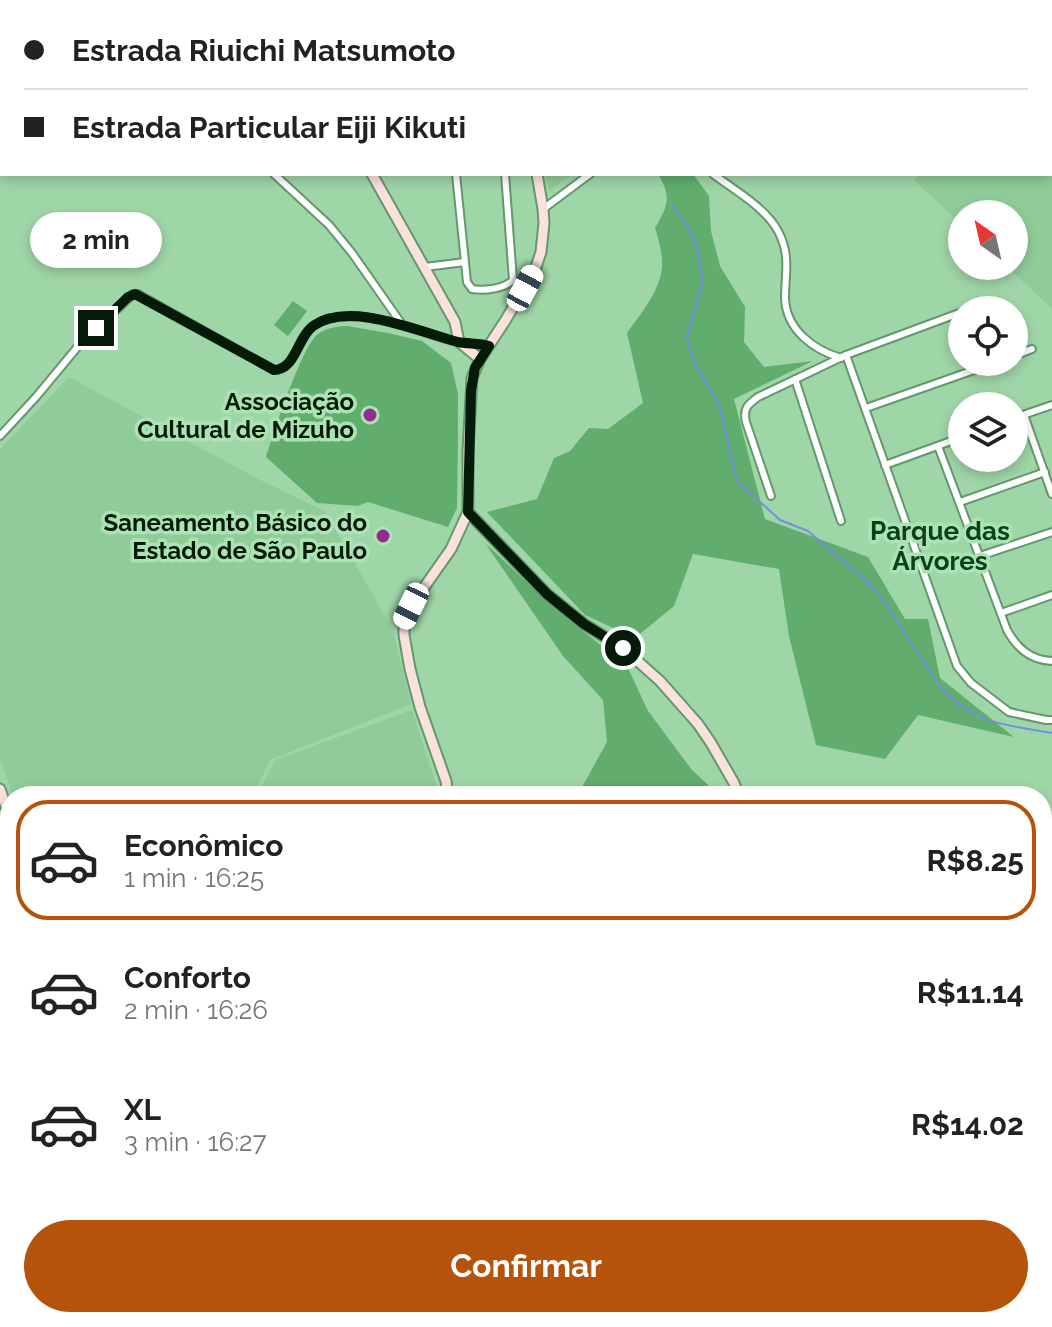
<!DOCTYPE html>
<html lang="pt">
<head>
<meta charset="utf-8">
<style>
  body { margin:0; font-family:Raleway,sans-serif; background:#f2f2f2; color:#222; height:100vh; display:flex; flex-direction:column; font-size:30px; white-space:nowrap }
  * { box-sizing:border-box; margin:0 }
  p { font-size:26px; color:#767676 }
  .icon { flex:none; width:44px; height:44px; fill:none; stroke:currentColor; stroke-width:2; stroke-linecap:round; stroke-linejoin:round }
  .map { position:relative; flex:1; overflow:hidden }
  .details { position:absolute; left:0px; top:786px; width:1052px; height:542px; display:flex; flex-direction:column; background:#fff; border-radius:32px 32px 0 0; box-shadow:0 4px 12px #0003 }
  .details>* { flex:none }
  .top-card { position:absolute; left:0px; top:0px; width:1052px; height:176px; box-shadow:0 4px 12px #0003; display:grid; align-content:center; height:176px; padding:0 24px; background:#fff }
  .needle { width:52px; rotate:326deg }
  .fabs { position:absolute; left:948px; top:200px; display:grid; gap:16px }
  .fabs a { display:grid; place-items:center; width:80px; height:80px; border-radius:50%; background:#fff; box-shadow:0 4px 12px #0003; font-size:40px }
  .end { position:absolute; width:36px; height:36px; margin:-18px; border:10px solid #051a09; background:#fff; box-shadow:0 0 0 4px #fff }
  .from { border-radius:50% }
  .bubble { position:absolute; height:56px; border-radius:28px; background:#fff; box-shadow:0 4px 12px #0003; font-size:26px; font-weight:700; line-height:56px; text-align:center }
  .car { position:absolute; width:24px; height:48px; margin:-24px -12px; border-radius:10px; box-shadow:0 0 6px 2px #0007; background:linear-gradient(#fff 24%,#345 0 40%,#fff 0 76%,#345 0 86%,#fff 0) }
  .top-card b { display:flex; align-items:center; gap:28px; height:76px; font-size:30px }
  .top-card b+b { border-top:2px solid #e0e0e0 }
  .top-card i { width:20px; height:20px; background:#222 }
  ul { padding:14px 0 0; list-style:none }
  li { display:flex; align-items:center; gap:24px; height:120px; margin:0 16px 12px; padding:0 8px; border:4px solid transparent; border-radius:32px }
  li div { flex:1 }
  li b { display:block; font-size:30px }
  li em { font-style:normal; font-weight:700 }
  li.current { border-color:#b45309 }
  li>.icon { width:72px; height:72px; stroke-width:1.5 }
  .action { display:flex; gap:16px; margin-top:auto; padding:16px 24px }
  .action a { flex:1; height:92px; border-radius:48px; background:#b45309; color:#fff; font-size:32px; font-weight:700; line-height:92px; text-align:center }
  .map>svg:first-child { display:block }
</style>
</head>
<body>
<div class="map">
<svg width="1052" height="1327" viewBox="0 0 1052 1327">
  <rect width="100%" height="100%" fill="#9fd6a7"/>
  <g fill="#90cc99">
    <polygon points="1052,54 1052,309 1006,266 1014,266 1014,214 962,214 962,225 914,180 920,174 1050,174 1050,56"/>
    <polygon points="544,174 572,174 550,191"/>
    <polygon points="69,377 264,482 325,511 393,630 411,704 270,760 253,796 13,796 0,758 0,449"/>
    <polygon points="412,710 440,796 257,796 275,760"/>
    <polygon points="0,989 10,997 10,1097 0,1089"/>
  </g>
  <g fill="#60ad6e">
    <path d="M658,174h35l16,22 2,35 9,35 25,41 -1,35 20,25 49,-6 -79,38 31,120 103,38 37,62h23l12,59 74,59 -96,-22 -33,44 -69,-14 -27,-109 -10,-67 -86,-15 -19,52 -39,32 -50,-23 -98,-103 50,-13 17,-41 16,-7 19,-23 19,1 35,-26 -16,-70c12,-17 27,-35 33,-55 5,-15 0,-35 -5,-50 13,-23 17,-30 3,-54z"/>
    <polygon points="293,301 307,311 288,336 274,325"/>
    <path d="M347,326l41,7 34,8 29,22 7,31v42l-1,72 -9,19 -80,-25 -10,4 -41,-3 -51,-46c8,-24 35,-109 51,-122 10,-8 18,-8 30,-9z"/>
    <polygon points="485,543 554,608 627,666 648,711 692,770 720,796 577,796 607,742 603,700 563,656"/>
    <polygon points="1042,1028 1052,1037 1052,1190 1042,1177"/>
    <polygon points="1046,1293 1052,1296 1052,1327 1018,1327 1020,1318 1042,1318 1042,1296"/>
  </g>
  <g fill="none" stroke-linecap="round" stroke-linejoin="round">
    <g stroke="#728fe4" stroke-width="2">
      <polyline points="133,0 137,2"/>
      <path d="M671,203l17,24 9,20 6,35 -16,55 8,27 24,40 18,77 43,39 28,11 55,47 19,20 60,91c31,34 67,37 110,44"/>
    </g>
    <g stroke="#64986c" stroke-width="10">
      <g id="street">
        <polyline points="278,0 281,2"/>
        <polyline points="708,0 708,2"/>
        <polyline points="899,0 900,2"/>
        <polyline points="196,2 197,0"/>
        <polyline points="636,2 636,0"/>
        <polyline points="821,2 821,0"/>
        <polyline points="972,2 973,0"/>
        <polyline points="0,23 2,24"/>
        <polyline points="274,174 329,225 352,253 401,323"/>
        <path d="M456,174l11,108 5,7c12,2 32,0 41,-9l-8,-106"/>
        <path d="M713,174c21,16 52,33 65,57 13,24 7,43 7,67 1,32 29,52 56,60"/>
        <polyline points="543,209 590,174"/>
        <polyline points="425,267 465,262"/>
        <polyline points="967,310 973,308"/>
        <polyline points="846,355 957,666 971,683 1009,712 1046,720 1052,720"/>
        <polyline points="1014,356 1032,349"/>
        <polyline points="795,379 841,521"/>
        <polyline points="866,408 997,362"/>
        <polyline points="1024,415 1052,494"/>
        <polyline points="1014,418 1052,405"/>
        <path d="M0,436l36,-39 44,-53 53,-50h5l136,76c23,-1 22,-32 39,-44 37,-26 106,7 145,16 10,2 20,1 31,4"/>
        <path d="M938,446l69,184c10,18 23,30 45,31"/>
        <polyline points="885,465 962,437"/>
        <path d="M771,496l-25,-74c-3,-13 1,-17 12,-25l88,-42 116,-43"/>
        <polyline points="960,502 1045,472"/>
        <polyline points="980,556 1052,532"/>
        <polyline points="1001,613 1052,595"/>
        <polyline points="914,1318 926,1327"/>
        <polyline points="287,1327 289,1323"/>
        <polyline points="672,1327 684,1318"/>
        <polyline points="762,1327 790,1318"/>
      </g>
    </g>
    <g stroke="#64986c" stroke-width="13">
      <g id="secondary">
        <polyline points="111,0 115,2"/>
        <polyline points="165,0 170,2"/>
        <polyline points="566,2 566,0"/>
        <polyline points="372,174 455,322 459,342 480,359"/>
        <polyline points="468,512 547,594 584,624 623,648 660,681 698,724 711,743 734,783 739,796"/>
        <polyline points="0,789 10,818"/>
        <polyline points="448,796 446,781 420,707 410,669 404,635 404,621 411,606 451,549 468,512 468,451 472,378 480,359 505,321 535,270 541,252 544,223 543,209 537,174"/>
        <polyline points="1042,1189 1052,1201"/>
        <polyline points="0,1296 10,1289"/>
      </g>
    </g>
    <use href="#street" stroke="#fff" stroke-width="6"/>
    <use href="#secondary" stroke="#fbe1de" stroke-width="9"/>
  </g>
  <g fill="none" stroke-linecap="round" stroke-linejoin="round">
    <path stroke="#051a09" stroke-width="10" d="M96,328l32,-31 7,-3 139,76c22,-1 23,-32 39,-44 37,-26 106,6 145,16 10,2 20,1 31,4l-14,22 -4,22 -3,122 79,82 37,30 39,24"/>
  </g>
  <g fill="#922c91" stroke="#ace3b3" stroke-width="3">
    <circle cx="370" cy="415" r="8"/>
    <circle cx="383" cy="536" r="8"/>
  </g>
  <g text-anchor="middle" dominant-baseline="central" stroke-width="7" stroke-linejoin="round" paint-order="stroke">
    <g font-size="24" font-weight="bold" fill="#051a09" stroke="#ace3b3" text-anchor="end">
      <text x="354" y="401">Associação<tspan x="354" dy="28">Cultural de Mizuho</tspan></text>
      <text x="367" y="522">Saneamento Básico do<tspan x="367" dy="28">Estado de São Paulo</tspan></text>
    </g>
    <g font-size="26" font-weight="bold" fill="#0a411a" stroke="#ace3b3">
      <text x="940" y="531">Parque das<tspan x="940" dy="30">Árvores</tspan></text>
    </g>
  </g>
</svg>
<div class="fabs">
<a><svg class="needle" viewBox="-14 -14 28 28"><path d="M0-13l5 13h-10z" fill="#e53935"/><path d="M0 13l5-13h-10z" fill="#767676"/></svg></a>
<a><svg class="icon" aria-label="locate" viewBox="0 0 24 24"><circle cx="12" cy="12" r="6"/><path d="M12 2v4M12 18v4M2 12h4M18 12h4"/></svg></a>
<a><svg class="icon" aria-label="layers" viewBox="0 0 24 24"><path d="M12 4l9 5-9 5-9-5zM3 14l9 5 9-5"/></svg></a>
</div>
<i class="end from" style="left:623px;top:648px"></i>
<i class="end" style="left:96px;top:328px"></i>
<div class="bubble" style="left:30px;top:212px;width:132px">2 min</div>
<i class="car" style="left:525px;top:288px;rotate:28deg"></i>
<i class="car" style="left:411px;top:606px;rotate:206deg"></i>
<div class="top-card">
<b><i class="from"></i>Estrada Riuichi Matsumoto</b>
<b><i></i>Estrada Particular Eiji Kikuti</b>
</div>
<section class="details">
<ul>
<li class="current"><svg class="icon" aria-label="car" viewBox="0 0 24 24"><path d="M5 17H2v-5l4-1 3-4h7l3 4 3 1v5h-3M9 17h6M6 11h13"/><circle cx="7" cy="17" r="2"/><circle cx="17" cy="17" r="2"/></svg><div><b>Econômico</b><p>1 min · 16:25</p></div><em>R$8.25</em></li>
<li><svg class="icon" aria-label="car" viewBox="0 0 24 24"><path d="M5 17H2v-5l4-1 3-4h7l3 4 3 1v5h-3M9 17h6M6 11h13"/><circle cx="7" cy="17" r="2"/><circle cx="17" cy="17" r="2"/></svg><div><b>Conforto</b><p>2 min · 16:26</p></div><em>R$11.14</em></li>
<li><svg class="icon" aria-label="car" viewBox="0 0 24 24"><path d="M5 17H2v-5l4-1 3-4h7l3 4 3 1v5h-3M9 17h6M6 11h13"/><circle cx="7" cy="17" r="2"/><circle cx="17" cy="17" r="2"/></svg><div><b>XL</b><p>3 min · 16:27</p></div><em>R$14.02</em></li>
</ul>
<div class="action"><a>Confirmar</a></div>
</section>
</div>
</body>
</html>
